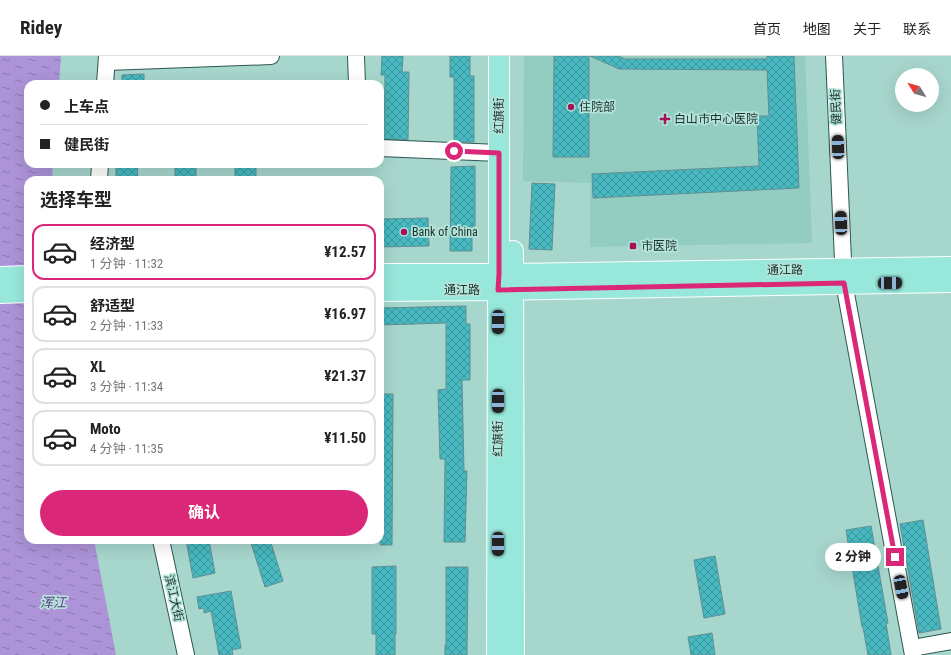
<!DOCTYPE html>
<html lang="zh">
<head>
<meta charset="utf-8">
<style>
  body { margin:0; font-family:"Roboto Condensed","Noto Sans SC",sans-serif; background:#f6f6f6; color:#222; height:100vh; display:flex; flex-direction:column; font-size:15px; white-space:nowrap }
  * { box-sizing:border-box; margin:0 }
  p { font-size:13px; color:#767676 }
  .icon { flex:none; width:22px; height:22px; fill:none; stroke:currentColor; stroke-width:2; stroke-linecap:round; stroke-linejoin:round }
  .map { position:relative; flex:1; overflow:hidden }
  .details { position:absolute; left:24px; top:120px; width:360px; height:368px; display:flex; flex-direction:column; background:#fff; border-radius:12px; box-shadow:0 4px 16px #0002 }
  .details>* { flex:none }
  .top-card { position:absolute; left:24px; top:24px; width:360px; height:88px; border-radius:12px; box-shadow:0 4px 16px #0002; display:grid; align-content:center; height:88px; padding:0 16px; background:#fff }
  .needle { width:26px; rotate:307deg }
  .tools { position:absolute; left:895px; top:12px; display:grid; gap:8px }
  .tools a { display:grid; place-items:center; width:44px; height:44px; border-radius:50%; background:#fff; box-shadow:0 4px 16px #0002; font-size:20px }
  .end { position:absolute; width:18px; height:18px; margin:-9px; border:5px solid #db2777; background:#fff; box-shadow:0 0 0 2px #fff }
  .from { border-radius:50% }
  .bubble { position:absolute; height:28px; border-radius:14px; background:#fff; box-shadow:0 4px 16px #0002; font-size:13px; font-weight:700; line-height:28px; text-align:center }
  .car { position:absolute; width:12px; height:24px; margin:-12px -6px; border-radius:5px; box-shadow:0 0 3px 1px #0007; background:linear-gradient(#222 24%,#8ab4d8 0 40%,#222 0 76%,#8ab4d8 0 86%,#222 0) }
  .top-card b { display:flex; align-items:center; gap:14px; height:38px; font-size:15px }
  .top-card b+b { border-top:1px solid #e0e0e0 }
  .top-card i { width:10px; height:10px; background:#222 }
  ul { padding:0; list-style:none }
  li { display:flex; align-items:center; gap:12px; height:56px; margin:0 8px 6px; padding:0 8px; border:2px solid #e0e0e0; border-radius:12px }
  li div { flex:1 }
  li b { display:block; font-size:15px }
  li em { font-style:normal; font-weight:700 }
  li.current { border-color:#db2777 }
  li>.icon { width:36px; height:36px; stroke-width:1.5 }
  h2 { padding:0 16px; font-size:18px; line-height:48px }
  .button { display:flex; gap:8px; margin-top:auto; padding:8px 16px }
  .button a { flex:1; height:46px; border-radius:24px; background:#db2777; color:#fff; font-size:16px; font-weight:700; line-height:46px; text-align:center }
  header { display:flex; align-items:center; gap:24px; box-sizing:border-box; height:56px; padding:0 20px; background:#fff; border-bottom:1px solid #e0e0e0 }
  header strong { font-size:19px }
  nav { display:flex; gap:22px; margin-inline-start:auto; font-size:14px }
  .map>svg:first-child { display:block }
</style>
</head>
<body>
<header>
<strong>Ridey</strong>
<nav><a>首页</a><a>地图</a><a>关于</a><a>联系</a></nav>
</header>
<div class="map">
<svg width="951" height="599" viewBox="0 0 951 599">
  <defs>
    <pattern id="water-ripples" width="26" height="14" patternUnits="userSpaceOnUse"><rect width="26" height="14" fill="#ad93d8"/><path d="M2 4q2-2 4 0t4 0M15 11q2-2 4 0t4 0" fill="none" stroke="#8c78af"/></pattern>
    <pattern id="building-cross-hatch" width="8" height="8" patternUnits="userSpaceOnUse"><rect width="8" height="8" fill="#48b9c1"/><path d="M0 0l8 8M0 8l8-8" fill="none" stroke="#3b979d"/></pattern>
  </defs>
  <rect width="100%" height="100%" fill="#a7d6cd"/>
  <polygon fill="#93ccc1" points="524,0 805,0 812,187 590,191 590,127 523,125"/>
  <polygon fill="url(#water-ripples)" points="0,0 61,0 59,28 28,28 28,108 53,108 52,124 28,124 28,484 94,484 116,599 0,599"/>
  <g fill="url(#building-cross-hatch)" stroke="#608f92">
    <polygon points="382,0 403,0 402,16 409,16 408,84 384,83 385,19 381,19"/>
    <polygon points="450,0 470,0 470,20 474,20 474,86 454,86 454,21 450,21"/>
    <polygon points="554,0 589,0 589,101 553,101"/>
    <polygon points="590,0 618,0 625,3 767,3 767,0 794,0 799,132 593,142 592,118 759,110 757,60 769,60 767,14 619,13"/>
    <polygon points="144,18 144,28 122,28 122,19"/>
    <polygon points="116,108 137,108 138,124 116,124"/>
    <rect x="175" y="108" width="21" height="16"/>
    <rect x="235" y="108" width="21" height="16"/>
    <polygon points="475,110 475,170 472,170 472,195 450,195 451,111"/>
    <polygon points="532,127 555,128 552,194 529,193"/>
    <polygon points="428,162 429,190 380,191 380,163"/>
    <polygon points="466,250 466,268 470,268 470,324 462,324 464,415 467,415 465,486 444,486 445,403 440,403 438,334 446,333 446,267 380,269 380,252"/>
    <polygon points="380,338 393,338 392,489 380,489"/>
    <polygon points="923,464 941,573 919,577 900,468"/>
    <polygon points="871,470 888,567 886,567 891,599 868,599 863,571 862,571 846,474"/>
    <polygon points="186,484 209,484 215,517 193,522"/>
    <polygon points="250,484 270,484 283,525 265,531"/>
    <polygon points="715,500 725,558 704,562 694,504"/>
    <polygon points="396,510 396,578 395,578 395,599 376,599 376,578 372,578 372,511"/>
    <polygon points="446,511 468,511 467,599 445,599 445,589 446,589"/>
    <polygon points="231,535 241,592 232,594 233,599 219,599 211,555 204,557 204,552 199,553 197,541"/>
    <polygon points="712,577 715,599 691,599 688,581"/>
  </g>
  <g fill="none" stroke-linecap="round" stroke-linejoin="round">
    <g stroke="#2c5850" stroke-width="18">
      <g id="minor">
        <polyline points="356,0 357,28"/>
        <polyline points="834,0 844,227 913,599"/>
        <polyline points="107,6 271,0"/>
        <polyline points="105,28 107,0"/>
        <polyline points="380,92 499,97"/>
        <polyline points="99,124 100,108"/>
        <polyline points="161,484 186,599"/>
        <polyline points="912,592 951,585"/>
      </g>
    </g>
    <g stroke="#fff" stroke-width="22">
      <g id="major">
        <polyline points="513,195 514,599"/>
        <polyline points="380,218 513,218 951,211"/>
        <polyline points="0,221 28,220"/>
        <polyline points="380,235 498,234 951,226"/>
        <polyline points="0,237 28,236"/>
        <polyline points="497,599 498,234 499,218 499,0"/>
      </g>
    </g>
    <use href="#minor" stroke="#fff" stroke-width="16"/>
    <use href="#major" stroke="#97e8db" stroke-width="20"/>
  </g>
  <g fill="none" stroke-linecap="round" stroke-linejoin="round">
    <polyline stroke="#db2777" stroke-width="5" points="454,95 499,97 499,218 498,234 844,227 895,501"/>
  </g>
  <g fill="#a41355" stroke="#b4e3da" stroke-width="1.5">
    <circle cx="571" cy="51" r="4"/>
    <path d="M663 57h4v4h4v4h-4v4h-4v-4h-4v-4h4z"/>
    <circle cx="404" cy="176" r="4"/>
    <rect x="629" y="186" width="8" height="8" rx="2"/>
  </g>
  <g text-anchor="middle" dominant-baseline="central" stroke-width="3.5" stroke-linejoin="round" paint-order="stroke">
    <g font-size="12" fill="#1d302c" stroke="#b4e3da" text-anchor="start">
      <text x="579" y="51">住院部</text>
      <text x="674" y="63">白山市中心医院</text>
      <text x="412" y="176">Bank of China</text>
      <text x="641" y="190">市医院</text>
    </g>
    <g font-size="12" fill="#1d302c" stroke="#b4e3da">
      <text transform="translate(836 51) rotate(-92)">健民街</text>
      <text transform="translate(499 60) rotate(-90)">红旗街</text>
      <text transform="translate(785 214) rotate(-1)">通江路</text>
      <text x="462" y="234">通江路</text>
      <text transform="translate(498 383) rotate(-90)">红旗街</text>
      <text transform="translate(174 542) rotate(77)">滨江大街</text>
    </g>
    <g font-size="13" font-style="italic" fill="#5d398a" stroke="#b4e3da">
      <text x="53" y="546">浑江</text>
    </g>
  </g>
</svg>
<div class="tools">
<a><svg class="needle" viewBox="-14 -14 28 28"><path d="M0-13l5 13h-10z" fill="#e53935"/><path d="M0 13l5-13h-10z" fill="#767676"/></svg></a>
</div>
<i class="end from" style="left:454px;top:95px"></i>
<i class="end" style="left:895px;top:501px"></i>
<div class="bubble" style="left:825px;top:487px;width:56px">2 分钟</div>
<i class="car" style="left:838px;top:91px;rotate:358deg"></i>
<i class="car" style="left:841px;top:167px;rotate:358deg"></i>
<i class="car" style="left:890px;top:227px;rotate:89deg"></i>
<i class="car" style="left:498px;top:266px;rotate:180deg"></i>
<i class="car" style="left:498px;top:345px;rotate:180deg"></i>
<i class="car" style="left:498px;top:488px;rotate:180deg"></i>
<i class="car" style="left:901px;top:531px;rotate:169deg"></i>
<div class="top-card">
<b><i class="from"></i>上车点</b>
<b><i></i>健民街</b>
</div>
<section class="details">
<h2>选择车型</h2>
<ul>
<li class="current"><svg class="icon" aria-label="car" viewBox="0 0 24 24"><path d="M5 17H2v-5l4-1 3-4h7l3 4 3 1v5h-3M9 17h6M6 11h13"/><circle cx="7" cy="17" r="2"/><circle cx="17" cy="17" r="2"/></svg><div><b>经济型</b><p>1 分钟 · 11:32</p></div><em>¥12.57</em></li>
<li><svg class="icon" aria-label="car" viewBox="0 0 24 24"><path d="M5 17H2v-5l4-1 3-4h7l3 4 3 1v5h-3M9 17h6M6 11h13"/><circle cx="7" cy="17" r="2"/><circle cx="17" cy="17" r="2"/></svg><div><b>舒适型</b><p>2 分钟 · 11:33</p></div><em>¥16.97</em></li>
<li><svg class="icon" aria-label="car" viewBox="0 0 24 24"><path d="M5 17H2v-5l4-1 3-4h7l3 4 3 1v5h-3M9 17h6M6 11h13"/><circle cx="7" cy="17" r="2"/><circle cx="17" cy="17" r="2"/></svg><div><b>XL</b><p>3 分钟 · 11:34</p></div><em>¥21.37</em></li>
<li><svg class="icon" aria-label="car" viewBox="0 0 24 24"><path d="M5 17H2v-5l4-1 3-4h7l3 4 3 1v5h-3M9 17h6M6 11h13"/><circle cx="7" cy="17" r="2"/><circle cx="17" cy="17" r="2"/></svg><div><b>Moto</b><p>4 分钟 · 11:35</p></div><em>¥11.50</em></li>
</ul>
<div class="button"><a>确认</a></div>
</section>
</div>
</body>
</html>
